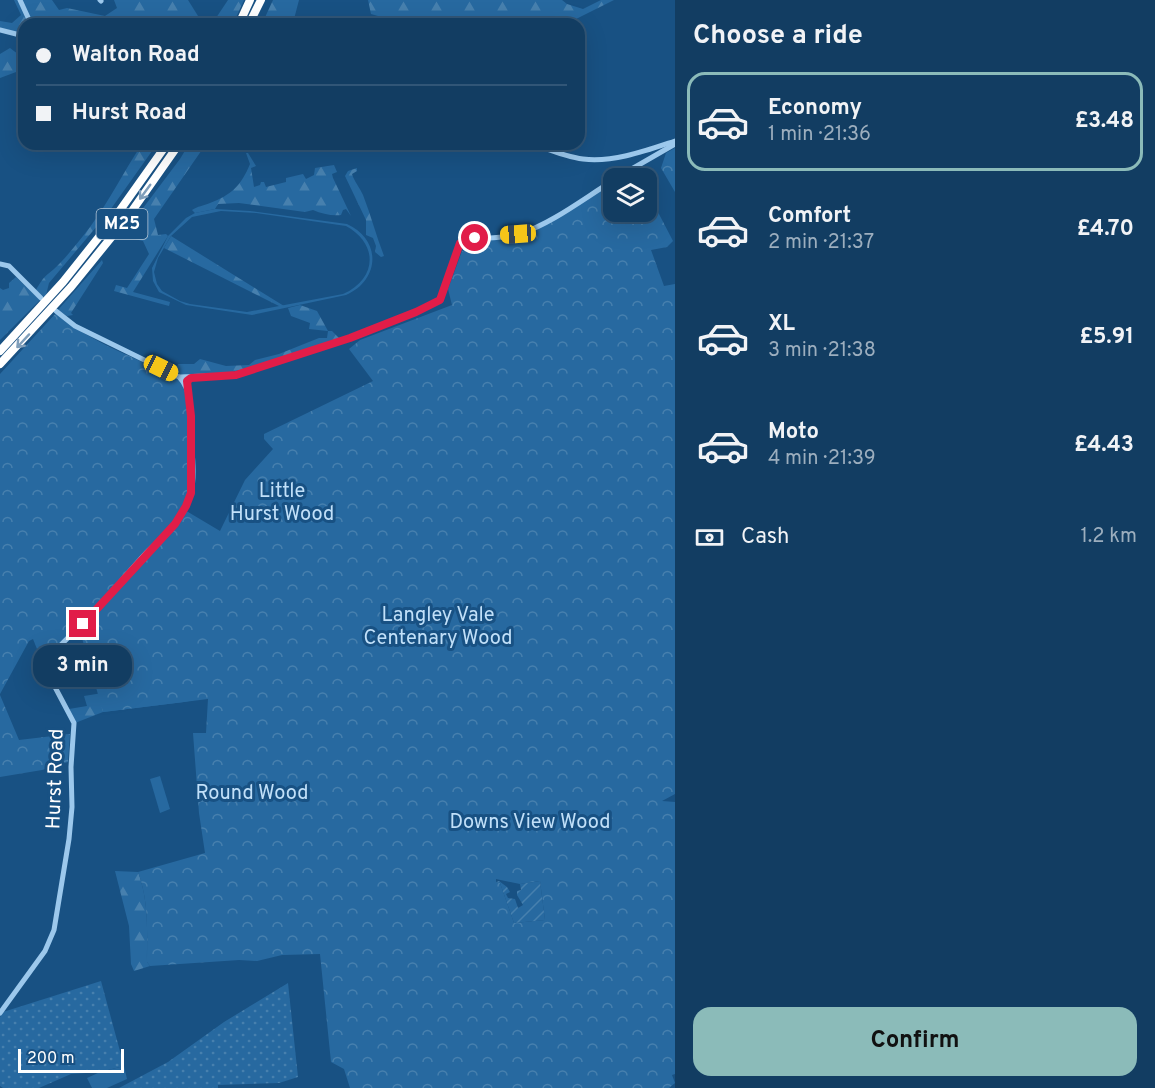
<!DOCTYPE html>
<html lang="en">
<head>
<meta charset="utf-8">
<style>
  body { margin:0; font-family:Overpass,sans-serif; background:#1f486b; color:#f1f3f6; height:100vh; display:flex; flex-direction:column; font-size:22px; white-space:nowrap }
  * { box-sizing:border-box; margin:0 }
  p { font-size:20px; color:#9caebe }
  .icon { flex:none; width:33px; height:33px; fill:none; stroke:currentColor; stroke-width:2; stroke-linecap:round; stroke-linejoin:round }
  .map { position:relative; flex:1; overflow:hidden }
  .sheet { display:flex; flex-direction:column; background:#123d62; width:480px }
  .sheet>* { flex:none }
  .top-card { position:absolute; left:18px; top:18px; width:567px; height:132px; border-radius:18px; box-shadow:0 6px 24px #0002,0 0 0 2px #315677; display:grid; align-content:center; height:132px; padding:0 18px; background:#123d62 }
  .fabs { position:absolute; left:603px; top:168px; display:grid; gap:12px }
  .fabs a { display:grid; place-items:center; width:54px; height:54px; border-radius:12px; background:#123d62; box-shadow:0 6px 24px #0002,0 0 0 2px #315677; font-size:30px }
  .scale { position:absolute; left:18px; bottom:15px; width:106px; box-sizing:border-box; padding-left:6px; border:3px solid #fff; border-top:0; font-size:16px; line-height:21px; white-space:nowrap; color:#fff; -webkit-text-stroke:4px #185183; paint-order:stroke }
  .end { position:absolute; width:27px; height:27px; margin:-14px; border:8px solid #e11d48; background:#fff; box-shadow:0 0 0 3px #fff }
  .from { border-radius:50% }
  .bubble { position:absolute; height:42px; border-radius:18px; background:#123d62; box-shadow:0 6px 24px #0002,0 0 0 2px #315677; font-size:20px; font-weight:700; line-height:42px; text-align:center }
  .car { position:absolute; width:18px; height:36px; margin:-18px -9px; border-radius:8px; box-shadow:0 0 4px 2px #0007; background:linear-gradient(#f5c518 24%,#345 0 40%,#f5c518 0 76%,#345 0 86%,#f5c518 0) }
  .top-card b { display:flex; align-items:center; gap:21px; height:57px; font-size:22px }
  .top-card b+b { border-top:2px solid #315677 }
  .top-card i { width:15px; height:15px; background:#f1f3f6 }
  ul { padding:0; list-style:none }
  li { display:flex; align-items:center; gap:18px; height:99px; margin:0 12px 9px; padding:0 6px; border:3px solid transparent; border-radius:18px }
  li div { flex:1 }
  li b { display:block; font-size:22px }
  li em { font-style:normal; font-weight:700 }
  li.selected { border-color:#8bbbb9 }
  li>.icon { width:54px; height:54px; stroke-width:1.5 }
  h2 { padding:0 18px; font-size:27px; line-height:72px }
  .pay { display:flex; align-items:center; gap:15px; height:66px; padding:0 18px; font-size:22px }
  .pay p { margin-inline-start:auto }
  .action { display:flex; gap:12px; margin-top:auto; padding:12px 18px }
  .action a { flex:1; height:69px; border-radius:18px; background:#8bbbb9; color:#111; font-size:24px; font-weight:700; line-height:69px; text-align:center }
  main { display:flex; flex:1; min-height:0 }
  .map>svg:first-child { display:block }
</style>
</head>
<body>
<main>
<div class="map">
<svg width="675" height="1088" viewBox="0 0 675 1088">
  <defs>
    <pattern id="grass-dots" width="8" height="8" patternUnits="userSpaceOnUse" patternTransform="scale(1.5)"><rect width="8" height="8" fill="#2769a0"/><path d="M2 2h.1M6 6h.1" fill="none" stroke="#4780ae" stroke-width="1.8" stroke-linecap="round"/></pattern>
    <pattern id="forest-firs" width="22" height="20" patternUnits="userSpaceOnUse" patternTransform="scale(1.5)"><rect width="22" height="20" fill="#2769a0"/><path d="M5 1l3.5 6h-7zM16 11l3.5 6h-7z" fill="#4780ae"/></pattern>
    <pattern id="park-crowns" width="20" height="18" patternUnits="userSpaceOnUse" patternTransform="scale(1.5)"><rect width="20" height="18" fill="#2769a0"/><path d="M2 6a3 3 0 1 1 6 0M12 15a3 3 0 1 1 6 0" fill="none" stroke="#4780ae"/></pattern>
    <pattern id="garden-furrows" width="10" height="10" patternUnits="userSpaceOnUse" patternTransform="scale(1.5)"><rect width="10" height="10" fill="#2769a0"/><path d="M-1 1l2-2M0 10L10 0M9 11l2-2" fill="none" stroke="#4780ae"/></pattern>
  </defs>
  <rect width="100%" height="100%" fill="#185183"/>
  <g fill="url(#grass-dots)">
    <polygon points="101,981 124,1066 100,1072 71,1074 39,1088 3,1088 0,1086 0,1017 3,1012"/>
    <polygon points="288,983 298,1077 279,1083 218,1085 218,1088 119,1088 168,1062 224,1022"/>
  </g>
  <g fill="url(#forest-firs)">
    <polygon points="14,0 52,0 59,10 67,8 105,16 117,8 114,0 188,0 203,24 24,24 24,34 0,28 0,21 12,23 21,15"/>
    <polygon points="228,0 244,0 233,24 212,24"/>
    <polygon points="273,0 299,0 294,19 301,24 262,24"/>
    <polygon points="368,0 562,0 567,4 583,9 601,0 614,0 572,21 573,24 385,23 378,16 371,14"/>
    <polygon points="10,48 23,58 19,60 22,66 16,72 0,78 0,54"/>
    <path d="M142,144h15l-49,69 -59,70 -3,12 -2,2 -8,-7c7,-12 8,-13 18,-21 13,-12 25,-28 36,-42 20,-27 34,-56 52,-83z"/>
    <polygon points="189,144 206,144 154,219 158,235 166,234 168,236 133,292 170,302 169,306 114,291 116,285 127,288 149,254 143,241 122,236 180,159"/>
    <path d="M246,153h2l8,13 -5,2 3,19 6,-2 1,-3h3l2,5 20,-5v-4l17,-4 3,5 8,-4 1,-7 19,-3 3,7 -5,2 1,4 18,38 -5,-7 -3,1 -2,5c-9,1 -19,-1 -28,-5l-8,2 -66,-9 -21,1 -3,5 -20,4 -3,-3c6,-4 11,-4 18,-7 21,-8 31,-17 40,-39z"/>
    <path d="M357,168v3l-5,3c2,7 8,14 11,21 8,20 13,41 21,61l-3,1 -6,-5 1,-6 -3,-8 -7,-3v-15l-21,-44 3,-5z"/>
    <polygon points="171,236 284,306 281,307 164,248"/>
    <polygon points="102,260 103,263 71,313 73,315 67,316 58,310"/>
    <polygon points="16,277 40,300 0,340 0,288 3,290 9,288 9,283"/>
    <path d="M300,305l17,6 11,20h4l7,7c-41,14 -123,48 -164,35l3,-9h16l6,-5 26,7 23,-1 6,-5 24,-6 40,-16h8l1,-7 -19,-2 1,-6 -19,-7 -3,-8z"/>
    <polygon points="183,680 215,696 184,702 103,712 75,723 69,709 87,706 84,696"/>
    <path d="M115,871l23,1c11,29 9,60 9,90l3,4 -16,5 -3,-7 -2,-38z"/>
  </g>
  <g fill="url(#park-crowns)" fill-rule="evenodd">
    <polygon points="675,148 675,192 661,168 666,153"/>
    <path d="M613,180l1,32h32l1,-21 26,50 -6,6 -16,3 13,36 11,-2v510l-13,7 13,1v272l-3,1 3,8 -6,5h-319l-6,-19 -13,-7 -11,-108 -38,1 -25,6 -18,-1 -89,6 -3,-4c0,-30 2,-61 -9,-90l67,-19 -6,-40 -6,-80h13l2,-34 -105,13 -23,-81 -13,6 -26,22 -8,-20 -4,2 -29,53v-320l56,-61c36,31 82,45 123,66l6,7 2,12 4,67 -1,23 -7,21 37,22 25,-51 28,-31 -9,-10v-5l109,-53 -24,-32 11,-9 92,-35 -4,-16 14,-38 18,-9 35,-5 19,-5zM496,879l24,5 20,-3 5,39 -31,3 -14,-40 -4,-1z"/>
    <polygon points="0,695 19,740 70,734 68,762 42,770 0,777"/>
  </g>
  <polygon fill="url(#garden-furrows)" points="499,881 507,887 510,892 506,894 508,898 515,899 518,908 523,905 517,895 517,891 521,890 520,884 540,881 545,920 514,923 500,883 496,882"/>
  <g fill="#2769a0" fill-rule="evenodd">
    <path d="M215,209l35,2 97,13c35,16 33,56 -1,71l-94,20 -66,-10 -27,-13 -6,-11 -1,-13 16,-32 18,-18 9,-5zM221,211l35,2 90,13c33,18 31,53 -3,68l-96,18 -57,-8 -10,-3 -18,-10 -5,-7 -3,-12 4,-14 13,-22 21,-19z"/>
    <polygon points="160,776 170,809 160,813 150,779"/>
    <polygon points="124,1066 127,1079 107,1088 92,1088 87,1078 100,1072"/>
  </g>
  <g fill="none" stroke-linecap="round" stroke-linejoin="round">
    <g stroke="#9cc8ec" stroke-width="5">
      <polyline points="20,0 31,24"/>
      <polyline points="100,0 101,1"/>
      <polyline points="0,30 24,36"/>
      <path d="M534,144c16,6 32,13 49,15 30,4 65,-9 92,-18"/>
      <polyline points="616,178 675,144"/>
      <polyline points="0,264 9,266 41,298"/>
      <path d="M179,377l57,-2 124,-40 56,-23 24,-12 20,-57c22,-8 41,-3 60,-9 34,-12 63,-35 94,-54"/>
      <path d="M0,1013l45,-62 9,-21 15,-91 3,-32 -1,-40 3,-44 -27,-51 -2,-8c12,-19 32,-33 47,-50 19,-20 36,-42 55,-62 17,-17 38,-34 44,-58 4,-19 1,-41 0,-60 0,-19 2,-43 -12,-57l-104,-51 -19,-15"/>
    </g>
    <g stroke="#fff" stroke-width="8">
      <polyline points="239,24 250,0"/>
      <polyline points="249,24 261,0"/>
      <polyline points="0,351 63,282 118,213 167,144"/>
      <polyline points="0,364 71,287 127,218 179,144"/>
    </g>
  </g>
  <defs><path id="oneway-shaft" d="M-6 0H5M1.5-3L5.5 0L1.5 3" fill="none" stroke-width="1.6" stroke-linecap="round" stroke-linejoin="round" transform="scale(1.5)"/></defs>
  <g stroke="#809fbb">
    <use href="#oneway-shaft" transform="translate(145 192) rotate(126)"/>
    <use href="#oneway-shaft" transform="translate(23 341) rotate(133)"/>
  </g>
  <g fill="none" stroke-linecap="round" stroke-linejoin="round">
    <polyline stroke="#e11d48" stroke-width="8" points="83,624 175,524 186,506 191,493 191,416 187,381 191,378 236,375 350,338 416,312 440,300 460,243 475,238"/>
  </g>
  <g text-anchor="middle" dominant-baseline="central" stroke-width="6" stroke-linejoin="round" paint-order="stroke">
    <rect fill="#185183" stroke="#bacbda" stroke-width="1.5" x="96.5" y="209" width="51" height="30" rx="4.5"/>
    <g font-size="18" font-weight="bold" fill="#fff">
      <text x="122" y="224">M25</text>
    </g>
    <g font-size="20" fill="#c1e0f9" stroke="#185183">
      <text x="282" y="492">Little<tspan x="282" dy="23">Hurst Wood</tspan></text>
      <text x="438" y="616">Langley Vale<tspan x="438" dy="23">Centenary Wood</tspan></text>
      <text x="252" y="794">Round Wood</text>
      <text x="530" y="823">Downs View Wood</text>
    </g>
    <g font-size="20" fill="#fff" stroke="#185183">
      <text transform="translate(56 779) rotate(-88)">Hurst Road</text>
    </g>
  </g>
</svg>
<div class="fabs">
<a><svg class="icon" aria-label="layers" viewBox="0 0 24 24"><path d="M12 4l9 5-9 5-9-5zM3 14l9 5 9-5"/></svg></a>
</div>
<div class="scale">200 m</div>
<i class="end from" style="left:475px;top:238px"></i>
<i class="end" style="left:83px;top:624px"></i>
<div class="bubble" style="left:33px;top:645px;width:99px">3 min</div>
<i class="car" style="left:518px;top:234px;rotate:266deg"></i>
<i class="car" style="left:161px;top:368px;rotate:116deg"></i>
<div class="top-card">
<b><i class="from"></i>Walton Road</b>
<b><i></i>Hurst Road</b>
</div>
</div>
<section class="sheet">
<h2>Choose a ride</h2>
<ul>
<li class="selected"><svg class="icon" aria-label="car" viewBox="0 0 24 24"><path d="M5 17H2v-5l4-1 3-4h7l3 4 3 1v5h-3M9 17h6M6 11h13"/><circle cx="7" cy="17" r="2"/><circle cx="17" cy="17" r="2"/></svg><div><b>Economy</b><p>1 min · 21:36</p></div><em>£3.48</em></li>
<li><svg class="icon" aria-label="car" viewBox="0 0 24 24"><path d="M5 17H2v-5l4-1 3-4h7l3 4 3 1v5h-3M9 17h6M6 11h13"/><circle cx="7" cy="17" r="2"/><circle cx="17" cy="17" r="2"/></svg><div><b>Comfort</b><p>2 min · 21:37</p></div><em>£4.70</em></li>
<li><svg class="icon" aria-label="car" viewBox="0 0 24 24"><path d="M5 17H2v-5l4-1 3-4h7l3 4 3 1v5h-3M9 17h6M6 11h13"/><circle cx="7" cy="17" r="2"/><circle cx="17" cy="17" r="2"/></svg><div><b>XL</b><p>3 min · 21:38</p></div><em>£5.91</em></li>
<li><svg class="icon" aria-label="car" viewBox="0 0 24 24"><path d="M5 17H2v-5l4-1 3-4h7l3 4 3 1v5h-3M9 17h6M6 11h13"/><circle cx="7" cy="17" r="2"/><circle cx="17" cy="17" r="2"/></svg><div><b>Moto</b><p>4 min · 21:39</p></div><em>£4.43</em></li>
</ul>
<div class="pay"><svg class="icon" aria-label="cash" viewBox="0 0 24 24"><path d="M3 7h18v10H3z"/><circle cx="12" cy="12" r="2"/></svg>Cash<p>1.2 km</p></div>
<div class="action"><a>Confirm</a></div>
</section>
</main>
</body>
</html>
